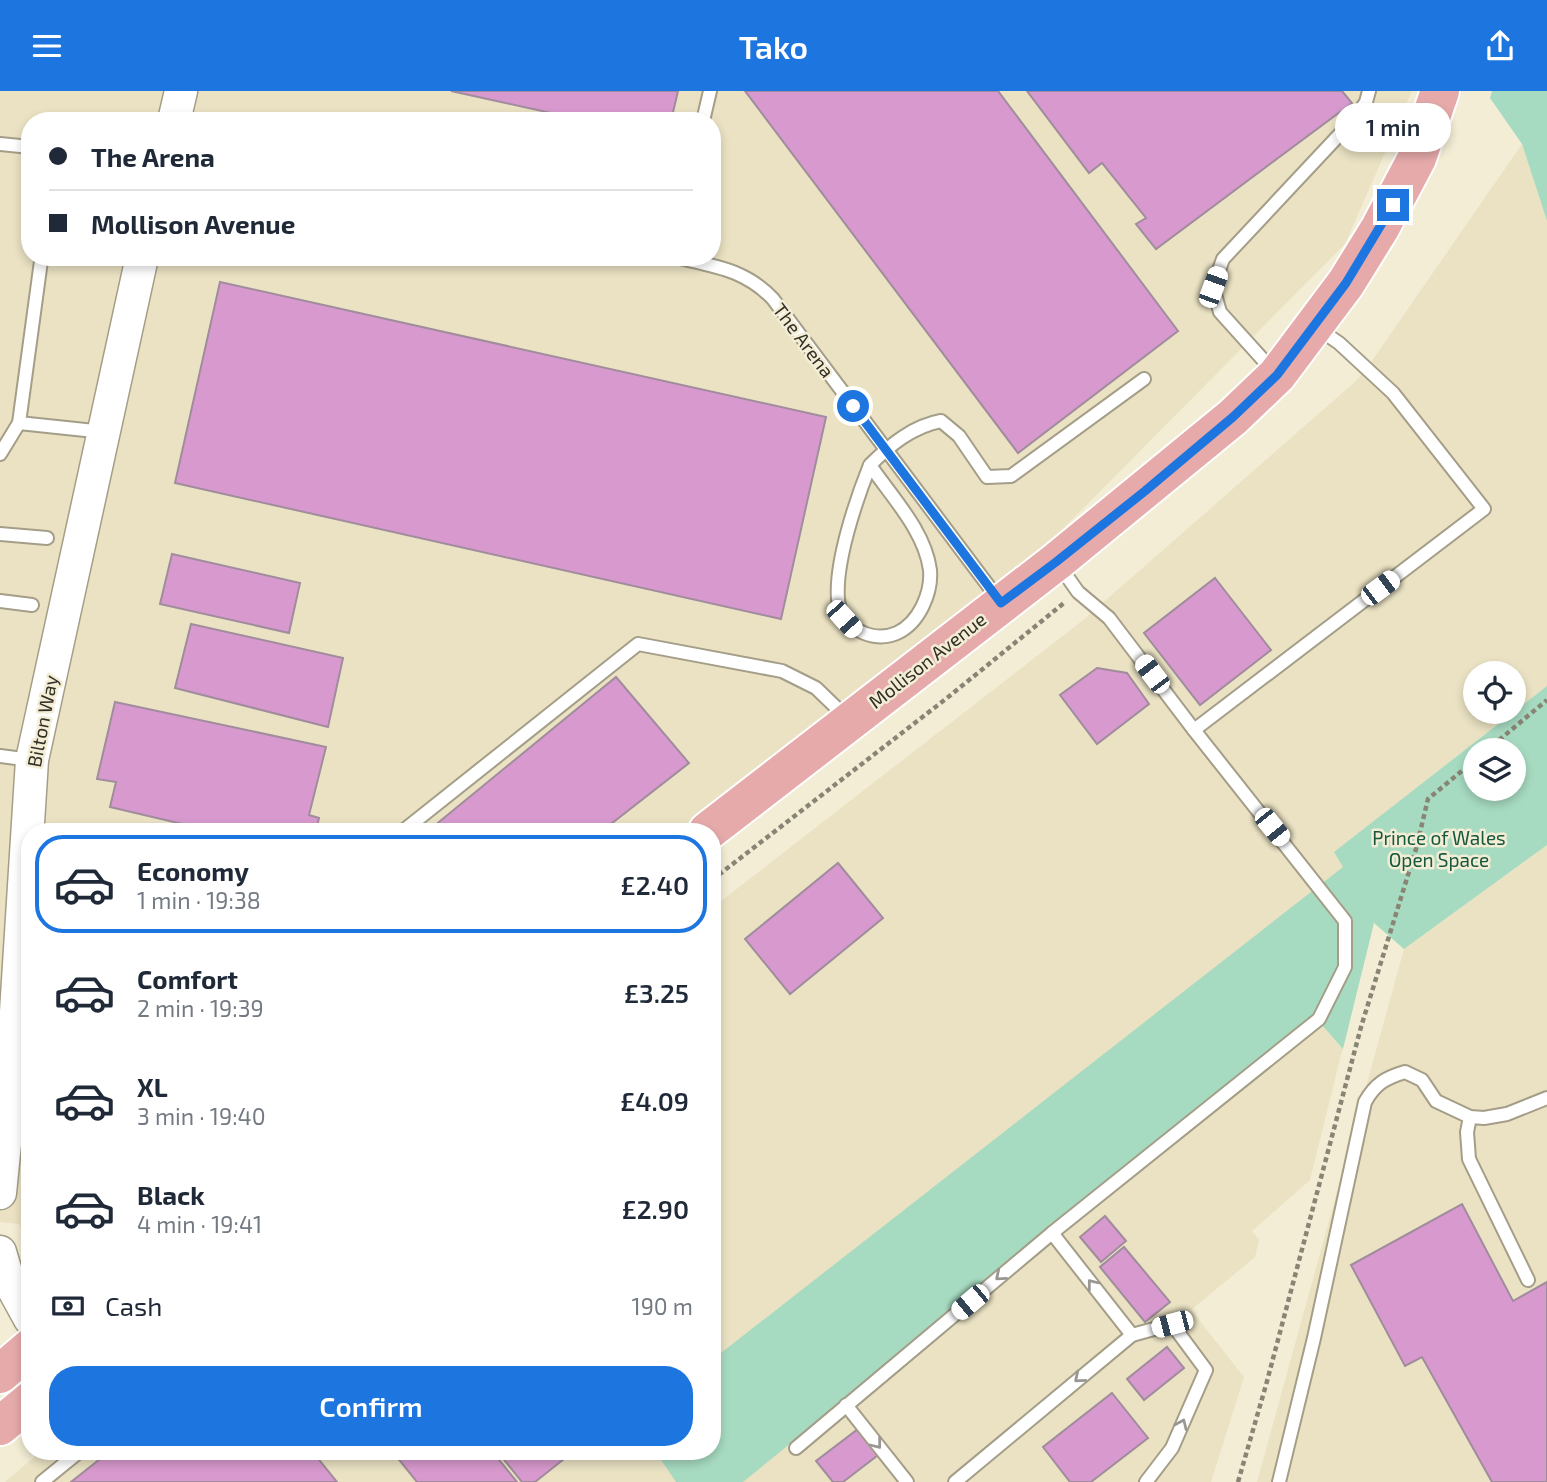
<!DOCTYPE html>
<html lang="en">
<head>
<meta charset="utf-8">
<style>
  body { margin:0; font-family:"Exo 2",sans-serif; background:#f6f6f7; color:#1f2937; height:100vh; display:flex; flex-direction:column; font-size:26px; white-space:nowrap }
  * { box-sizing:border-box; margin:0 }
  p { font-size:23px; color:#747a83 }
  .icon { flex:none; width:38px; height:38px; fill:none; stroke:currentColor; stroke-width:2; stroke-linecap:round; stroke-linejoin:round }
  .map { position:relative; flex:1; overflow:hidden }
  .panel { position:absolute; left:21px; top:732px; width:700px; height:637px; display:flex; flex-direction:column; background:#fff; border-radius:28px; box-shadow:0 4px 10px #0003 }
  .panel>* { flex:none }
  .top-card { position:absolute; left:21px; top:21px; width:700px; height:154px; border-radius:28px; box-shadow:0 4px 10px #0003; display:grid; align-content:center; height:154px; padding:0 28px; background:#fff }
  .fabs { position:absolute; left:1463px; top:570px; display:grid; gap:14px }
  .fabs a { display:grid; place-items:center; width:63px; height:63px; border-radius:50%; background:#fff; box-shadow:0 4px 10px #0003; font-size:35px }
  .end { position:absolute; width:32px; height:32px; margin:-16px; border:9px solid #1d75df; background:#fff; box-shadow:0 0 0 4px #fff }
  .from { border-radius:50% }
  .bubble { position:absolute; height:49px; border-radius:24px; background:#fff; box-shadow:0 4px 10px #0003; font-size:23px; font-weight:600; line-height:49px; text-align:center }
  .car { position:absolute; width:21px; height:42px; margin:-21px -10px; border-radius:9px; box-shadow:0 0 5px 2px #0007; background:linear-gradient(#fff 24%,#345 0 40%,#fff 0 76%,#345 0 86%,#fff 0) }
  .top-card b { display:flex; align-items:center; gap:24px; height:66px; font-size:26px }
  .top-card b+b { border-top:2px solid #e0e1e3 }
  .top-card i { width:18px; height:18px; background:#1f2937 }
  ul { padding:12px 0 0; list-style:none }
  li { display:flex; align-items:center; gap:21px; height:98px; margin:0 14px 10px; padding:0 14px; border:4px solid transparent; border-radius:28px }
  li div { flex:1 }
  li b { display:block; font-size:26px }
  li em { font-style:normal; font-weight:600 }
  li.current { border-color:#1d75df }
  li>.icon { width:63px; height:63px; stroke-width:1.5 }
  .pay { display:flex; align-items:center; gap:18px; height:77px; padding:0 28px; font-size:26px }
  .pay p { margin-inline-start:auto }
  .button { display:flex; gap:14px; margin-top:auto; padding:14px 28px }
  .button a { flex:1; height:80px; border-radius:28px; background:#1d75df; color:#fff; font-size:28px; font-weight:600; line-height:80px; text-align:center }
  header { display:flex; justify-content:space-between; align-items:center; height:91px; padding:0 28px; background:#1d75df; color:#fff; font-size:32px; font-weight:600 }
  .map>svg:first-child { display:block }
</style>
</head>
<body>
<header><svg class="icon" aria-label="menu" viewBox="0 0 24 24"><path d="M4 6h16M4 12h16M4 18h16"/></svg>Tako<svg class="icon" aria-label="share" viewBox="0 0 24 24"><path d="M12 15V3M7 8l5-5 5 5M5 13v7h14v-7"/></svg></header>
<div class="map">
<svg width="1547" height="1391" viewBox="0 0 1547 1391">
  <rect width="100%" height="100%" fill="#f3edd5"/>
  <g fill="#eae2c3" fill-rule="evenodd">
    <path d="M0,0h1412l-67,153 -307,310 -362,277h-646v421l-11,-28 -19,-2zM30,30h682v136h-682z"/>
    <polygon points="1522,53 1547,130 1547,595 1514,621 1514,583 1475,583 1475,621 1513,621 1335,761 1374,831 1310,1089 1252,1140 1259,1149 1255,1166 1191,1219 1244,1286 1211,1391 5,1391 41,1360 712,1360 712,817 1082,530 1356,290 1367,277"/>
    <polygon points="1547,754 1547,1391 1257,1391 1404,858"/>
  </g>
  <g fill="#a7dbc1" fill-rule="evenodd">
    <polygon points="1492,0 1547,0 1547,130 1522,53 1490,7"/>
    <path d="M1547,595v159l-143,104 -30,-26 -31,126 -28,-32 -572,465h-67l-21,-31h57v-91l631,-493 -9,-15zM1475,660h39v38h-39z"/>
  </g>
  <g fill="#d89ace" stroke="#a08c9c" stroke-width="2">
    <polygon points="451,0 678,0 671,30 587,30"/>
    <polygon points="745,0 998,0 1178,240 1018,362"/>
    <polygon points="1027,0 1342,0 1352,12 1156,158 1136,133 1146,127 1102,72 1089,82"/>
    <polygon points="220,191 826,326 781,528 175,392"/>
    <polygon points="172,463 300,492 289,542 160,513"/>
    <polygon points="1215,487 1271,559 1200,614 1144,542"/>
    <polygon points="191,533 343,567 328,636 175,597"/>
    <polygon points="1097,577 1127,582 1149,613 1097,653 1060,604"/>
    <polygon points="616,586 689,672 602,740 428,740"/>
    <polygon points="115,611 326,656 309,724 319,727 316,740 212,740 110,716 116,691 97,688"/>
    <polygon points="838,772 883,827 790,903 745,848"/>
    <polygon points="30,1002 30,1046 26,1046"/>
    <polygon points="1462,1113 1513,1210 1547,1191 1547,1391 1492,1391 1422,1266 1405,1275 1351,1174"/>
    <polygon points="1105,1125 1126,1150 1101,1171 1080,1146"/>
    <polygon points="1124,1156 1170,1211 1145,1231 1100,1176"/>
    <polygon points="1167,1256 1184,1277 1144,1309 1127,1288"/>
    <polygon points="1112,1302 1148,1347 1091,1391 1070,1391 1043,1356"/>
    <polygon points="862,1335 882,1361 843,1391 833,1391 816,1370"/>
    <polygon points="110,1360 312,1360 337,1391 71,1391"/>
    <polygon points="392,1360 492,1360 517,1391 417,1391"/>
    <polygon points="497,1360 574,1360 535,1391 522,1391"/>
  </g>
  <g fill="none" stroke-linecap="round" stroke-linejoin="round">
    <g stroke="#a49e88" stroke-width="16">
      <g id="service">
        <polyline points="703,30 710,0"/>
        <polyline points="0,53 30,56"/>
        <path d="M675,166c38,9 70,12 98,42l226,301"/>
        <polyline points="41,170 19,332 104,341"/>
        <polyline points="1274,281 1220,221 1213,196 1223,168 1356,26 1366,11 1369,0"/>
        <polyline points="0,363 19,332"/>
        <path d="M870,374c-14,35 -35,97 -32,134 2,28 34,45 59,34 22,-10 35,-40 33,-63 -5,-39 -39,-74 -60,-105 20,-20 43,-39 71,-44l18,15 28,41 24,-1 133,-97"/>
        <polyline points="0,443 47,447"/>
        <polyline points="0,510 32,514"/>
        <polyline points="1194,639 1484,418 1393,302 1339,252 1317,237"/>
        <polyline points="0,665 31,669"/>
        <polyline points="403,740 638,553 782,580 816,597 847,627"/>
        <polyline points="1470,1026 1467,1041 1469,1068 1528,1189"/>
        <polyline points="1052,1142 1132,1244"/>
        <polyline points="846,1314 907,1391"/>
        <polyline points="796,1357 1052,1142 1319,928 1345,876 1345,830 1194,639 1109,527 1078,501 1059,474"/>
        <polyline points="42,1391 80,1360"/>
        <polyline points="955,1391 1132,1244 1172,1233 1206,1279 1172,1357 1146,1391"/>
        <path d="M1279,1391l35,-144 51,-236c10,-18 20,-24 40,-30l17,8 14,21 34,16 14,1 23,-4 40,-16"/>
      </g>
    </g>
    <g stroke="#a49e88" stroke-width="35">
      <g id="tertiary">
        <polyline points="174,30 181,0"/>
        <polyline points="0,1102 12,984 32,669 142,166"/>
        <polyline points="0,1161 8,1188 30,1228"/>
      </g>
    </g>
    <g stroke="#fff" stroke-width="42">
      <g id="primary">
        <polyline points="708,740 1056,471 1233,326 1277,284 1346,192 1380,137 1417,67 1440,0"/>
        <polyline points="0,1283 30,1257"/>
        <polyline points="0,1335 30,1310"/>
      </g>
    </g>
    <g stroke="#898575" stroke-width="4.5" stroke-dasharray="5 3.5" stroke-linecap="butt">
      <polyline points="1486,660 1547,609"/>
      <polyline points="712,789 947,607 1064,512"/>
      <polyline points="1238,1391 1266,1294 1361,936 1416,758 1428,708 1475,669"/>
    </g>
    <use href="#service" stroke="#fff" stroke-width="12"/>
    <use href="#tertiary" stroke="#fff" stroke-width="32"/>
    <use href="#primary" stroke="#e6aaaa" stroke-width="38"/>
  </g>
  <defs><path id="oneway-chevron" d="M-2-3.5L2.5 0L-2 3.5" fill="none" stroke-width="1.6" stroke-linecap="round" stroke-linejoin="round" transform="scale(1.75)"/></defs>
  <g stroke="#989792">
    <use href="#oneway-chevron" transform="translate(1000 1185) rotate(140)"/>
    <use href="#oneway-chevron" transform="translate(1092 1193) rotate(-128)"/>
    <use href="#oneway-chevron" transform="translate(1079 1287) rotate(140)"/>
    <use href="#oneway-chevron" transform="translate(1182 1333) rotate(-66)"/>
    <use href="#oneway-chevron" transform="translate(877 1353) rotate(52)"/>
  </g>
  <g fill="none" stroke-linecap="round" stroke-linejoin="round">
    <polyline stroke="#1d75df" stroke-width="9" points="853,315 1001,512 1056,471 1145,400 1233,326 1277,284 1346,192 1393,114"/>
  </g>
  <g text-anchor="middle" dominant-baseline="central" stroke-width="5" stroke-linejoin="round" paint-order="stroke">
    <g font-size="19" fill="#312f26" stroke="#f3edd5">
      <text transform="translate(804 249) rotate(53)">The Arena</text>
      <text transform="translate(927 569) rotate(-38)">Mollison Avenue</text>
      <text transform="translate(42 630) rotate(-79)">Bilton Way</text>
    </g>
    <g font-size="19" fill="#15583e" stroke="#f3edd5">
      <text x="1439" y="746">Prince of Wales<tspan x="1439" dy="22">Open Space</tspan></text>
    </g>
  </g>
</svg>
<div class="fabs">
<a><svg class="icon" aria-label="locate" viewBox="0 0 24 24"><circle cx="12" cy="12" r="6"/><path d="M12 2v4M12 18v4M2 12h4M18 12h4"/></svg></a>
<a><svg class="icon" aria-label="layers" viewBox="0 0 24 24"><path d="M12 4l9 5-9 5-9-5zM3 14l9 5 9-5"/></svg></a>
</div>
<i class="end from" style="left:853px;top:315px"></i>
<i class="end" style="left:1393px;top:114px"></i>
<div class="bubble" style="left:1335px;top:12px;width:116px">1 min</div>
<i class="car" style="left:1213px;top:196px;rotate:20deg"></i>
<i class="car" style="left:1380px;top:497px;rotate:53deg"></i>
<i class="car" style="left:844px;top:528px;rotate:138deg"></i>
<i class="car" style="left:1152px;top:583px;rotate:323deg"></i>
<i class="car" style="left:1272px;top:736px;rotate:141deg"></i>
<i class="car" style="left:970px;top:1211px;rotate:230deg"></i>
<i class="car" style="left:1172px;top:1233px;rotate:255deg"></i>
<div class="top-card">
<b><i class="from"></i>The Arena</b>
<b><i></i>Mollison Avenue</b>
</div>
<section class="panel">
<ul>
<li class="current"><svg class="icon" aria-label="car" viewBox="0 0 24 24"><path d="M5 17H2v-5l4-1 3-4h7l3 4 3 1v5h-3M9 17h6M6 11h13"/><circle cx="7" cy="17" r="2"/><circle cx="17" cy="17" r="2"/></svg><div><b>Economy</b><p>1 min · 19:38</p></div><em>£2.40</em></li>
<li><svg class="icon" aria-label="car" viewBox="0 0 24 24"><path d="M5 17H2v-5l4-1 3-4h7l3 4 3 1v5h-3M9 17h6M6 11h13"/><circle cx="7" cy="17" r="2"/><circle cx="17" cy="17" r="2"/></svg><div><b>Comfort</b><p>2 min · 19:39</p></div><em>£3.25</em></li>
<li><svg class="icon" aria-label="car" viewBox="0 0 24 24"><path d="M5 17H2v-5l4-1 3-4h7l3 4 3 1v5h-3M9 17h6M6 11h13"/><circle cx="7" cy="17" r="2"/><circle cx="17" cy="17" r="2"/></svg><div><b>XL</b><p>3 min · 19:40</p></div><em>£4.09</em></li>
<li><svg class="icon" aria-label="car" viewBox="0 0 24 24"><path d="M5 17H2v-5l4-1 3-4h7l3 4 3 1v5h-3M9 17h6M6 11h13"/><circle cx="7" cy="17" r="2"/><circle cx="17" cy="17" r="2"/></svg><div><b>Black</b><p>4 min · 19:41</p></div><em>£2.90</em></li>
</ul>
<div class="pay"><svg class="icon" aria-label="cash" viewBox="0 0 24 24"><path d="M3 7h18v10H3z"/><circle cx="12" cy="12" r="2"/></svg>Cash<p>190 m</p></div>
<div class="button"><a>Confirm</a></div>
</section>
</div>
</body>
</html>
